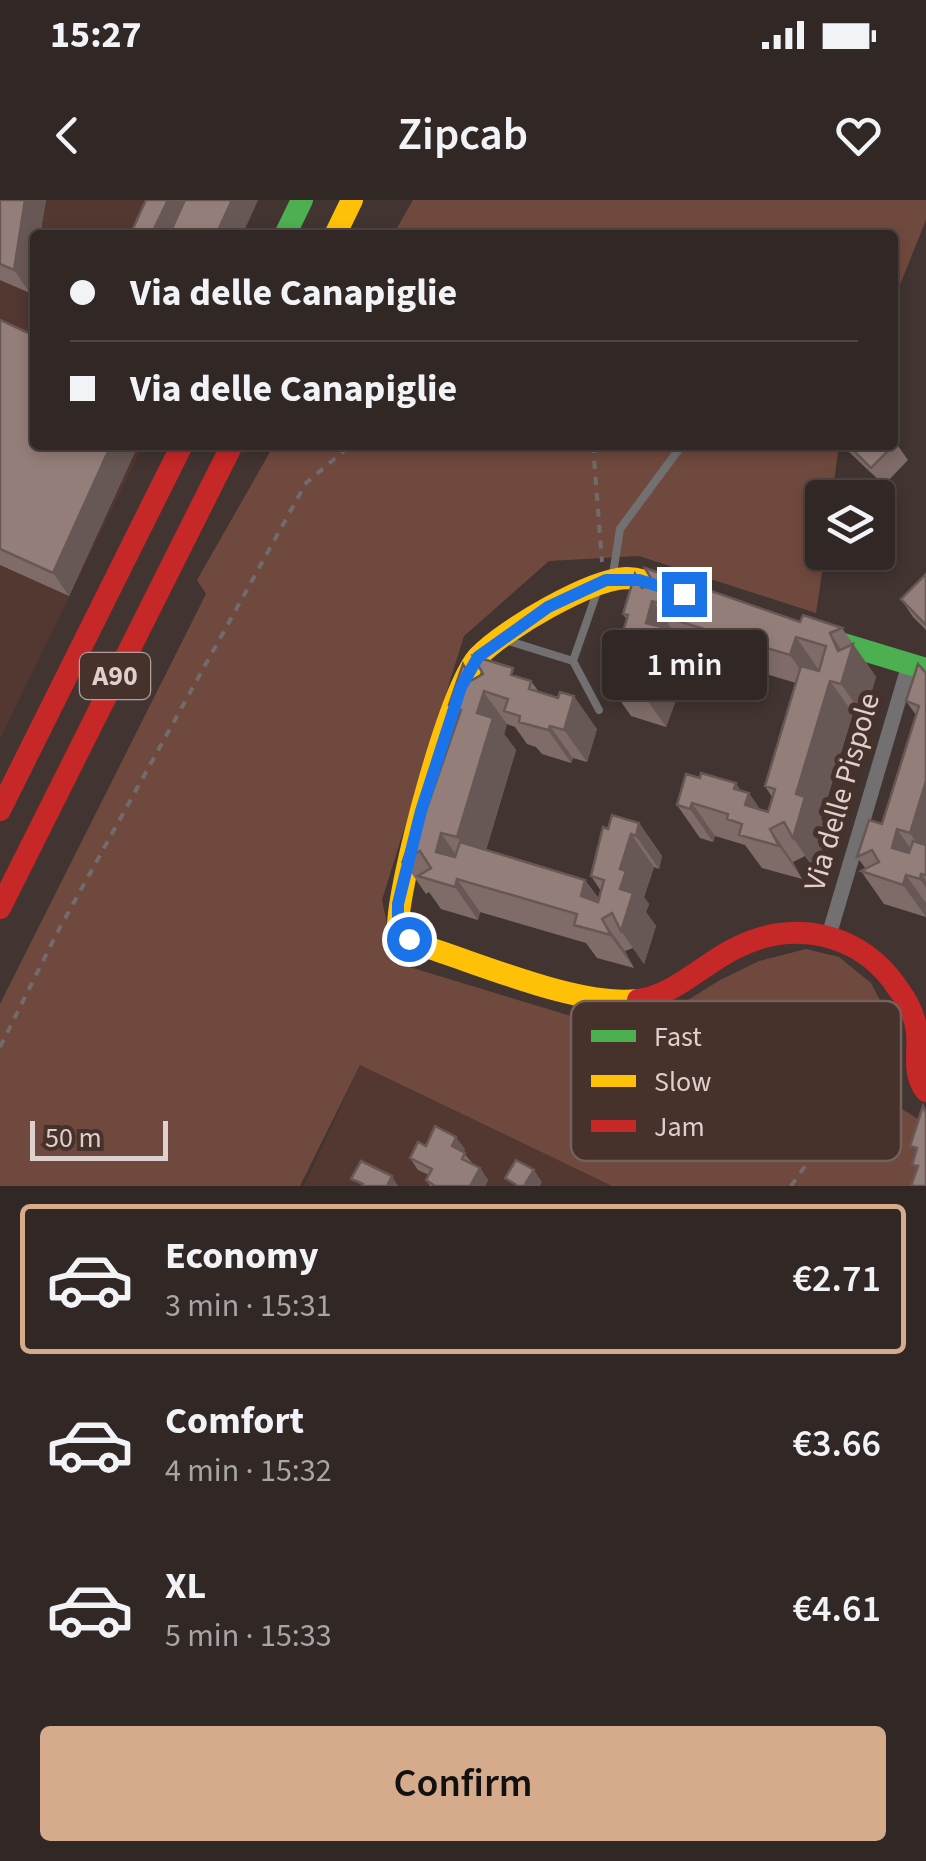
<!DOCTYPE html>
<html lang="en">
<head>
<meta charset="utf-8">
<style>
  body { margin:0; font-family:"Source Sans 3",sans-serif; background:#392f2d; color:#f1f3f6; height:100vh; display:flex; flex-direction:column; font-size:38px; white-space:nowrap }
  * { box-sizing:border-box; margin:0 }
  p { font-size:32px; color:#a8a5a7 }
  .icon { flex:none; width:55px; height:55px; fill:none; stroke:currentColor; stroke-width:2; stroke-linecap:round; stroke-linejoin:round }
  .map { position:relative; height:986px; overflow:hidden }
  .details { display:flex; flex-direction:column; background:#312725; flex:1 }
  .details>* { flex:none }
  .hud { position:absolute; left:30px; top:30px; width:868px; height:220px; border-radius:10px; box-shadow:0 5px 15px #0003,0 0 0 2px #4c4442; display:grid; align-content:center; height:220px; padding:0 40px; background:#312725 }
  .controls { position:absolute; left:805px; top:280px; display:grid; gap:20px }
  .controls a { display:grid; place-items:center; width:90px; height:90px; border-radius:10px; background:#312725; box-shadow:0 5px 15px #0003,0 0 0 2px #4c4442; font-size:50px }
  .scale { position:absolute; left:30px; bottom:25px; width:138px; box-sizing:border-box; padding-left:10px; border:5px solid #ded0cc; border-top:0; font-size:28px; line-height:35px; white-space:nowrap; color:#ded0cc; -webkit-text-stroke:8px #47312b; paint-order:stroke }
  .end { position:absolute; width:45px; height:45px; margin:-22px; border:12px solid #1a73e8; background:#fff; box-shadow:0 0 0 5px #fff }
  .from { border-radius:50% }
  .bubble { position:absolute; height:70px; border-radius:10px; background:#312725; box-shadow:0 5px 15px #0003,0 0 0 2px #4c4442; font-size:32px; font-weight:600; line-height:70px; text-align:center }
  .hud b { display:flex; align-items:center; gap:35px; height:95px; font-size:38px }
  .hud b+b { border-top:2px solid #4c4442 }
  .hud i { width:25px; height:25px; background:#f1f3f6 }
  ul { padding:18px 0 0; list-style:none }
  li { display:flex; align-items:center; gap:30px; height:150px; margin:0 20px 15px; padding:0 20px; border:5px solid transparent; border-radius:10px }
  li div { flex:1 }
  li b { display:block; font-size:38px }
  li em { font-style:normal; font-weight:600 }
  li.current { border-color:#d6ab8b }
  li>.icon { width:90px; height:90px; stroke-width:1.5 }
  .cta { display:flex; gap:20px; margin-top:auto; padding:20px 40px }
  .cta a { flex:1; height:115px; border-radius:10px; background:#d6ab8b; color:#111; font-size:40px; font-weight:600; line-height:115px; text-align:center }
  .status { display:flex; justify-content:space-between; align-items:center; height:70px; padding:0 50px; background:#312725; direction:ltr }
  .status svg { height:28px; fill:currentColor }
  header { display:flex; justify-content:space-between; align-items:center; height:130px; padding:0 40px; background:#312725; font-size:45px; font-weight:600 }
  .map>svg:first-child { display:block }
</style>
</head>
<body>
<div class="status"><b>15:27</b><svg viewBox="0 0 49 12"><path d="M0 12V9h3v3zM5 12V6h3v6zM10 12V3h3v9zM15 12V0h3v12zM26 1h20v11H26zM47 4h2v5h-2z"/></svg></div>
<header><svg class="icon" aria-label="back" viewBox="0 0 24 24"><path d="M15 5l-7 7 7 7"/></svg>Zipcab<svg class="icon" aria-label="heart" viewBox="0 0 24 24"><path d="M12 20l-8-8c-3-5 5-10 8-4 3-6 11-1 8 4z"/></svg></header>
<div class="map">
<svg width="926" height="986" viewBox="0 0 926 986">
  <rect width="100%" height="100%" fill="#413431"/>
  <g fill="#533731">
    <polygon points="0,0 259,0 243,35 35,35 35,245 143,245 0,539"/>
    <polygon points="360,865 612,986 304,986"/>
  </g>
  <g fill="#70493e">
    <polygon points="413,0 926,0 926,20 893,102 892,35 393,35"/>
    <polygon points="274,245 839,245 832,297 822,298 825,353 816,413 639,356 549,361 464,436 382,700 392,748 403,765 594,823 664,815 720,780 759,761 806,749 839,757 871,783 894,827 899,907 924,923 917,986 612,986 360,865 300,986 0,986 0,804 206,394 197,380"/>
  </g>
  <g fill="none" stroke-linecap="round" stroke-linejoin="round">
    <g stroke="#716b6c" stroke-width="4" stroke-dasharray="8 8" stroke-linecap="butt">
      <polyline points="593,245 602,362"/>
      <polyline points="0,847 57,733 306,283 351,245"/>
      <polyline points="791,986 895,839"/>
    </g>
    <g stroke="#727071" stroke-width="8">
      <polyline points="613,374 620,329 682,245"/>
      <polyline points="509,441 573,461 597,392"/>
      <polyline points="573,461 599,510"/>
    </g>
    <polyline stroke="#727071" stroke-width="15" points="829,735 909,465"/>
    <g stroke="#4caf50" stroke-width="22">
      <polyline points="285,35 302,0"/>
      <polyline points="827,439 926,469"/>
    </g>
    <g stroke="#ffc107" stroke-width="22">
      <polyline points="335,35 352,0"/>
      <path d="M638,800c-59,7 -157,-36 -215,-54l-14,-7 -11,-12c0,-44 52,-241 81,-271 26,-27 110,-76 147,-78 17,0 36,9 52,14"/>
    </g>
    <g stroke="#c62828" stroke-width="22">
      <polyline points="0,610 182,245"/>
      <polyline points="0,708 232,245"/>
      <path d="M638,800c36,-5 63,-34 94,-50 59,-33 130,-18 167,40 9,12 16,27 18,42 2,21 -5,41 9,59"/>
    </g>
  </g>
  <g fill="#7f6c68">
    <polygon points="0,0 46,0 40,35 35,35 35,62 30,93 0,80"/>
    <polygon points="0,120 35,245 138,245 69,396 0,365"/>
    <polygon points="896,243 908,260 884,285 848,251 844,245 892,245"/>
    <polygon points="926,374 926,430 913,417 901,399"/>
    <polygon points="644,387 800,422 842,428 876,477 864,517 853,513 821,619 828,630 816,671 805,656 793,662 802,679 762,668 745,645 715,636 713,642 700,638 677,605 741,590 761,610 768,612 772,597 765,586 796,483 694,452 683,436 675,434 673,442 685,460 682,471 685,476 666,527 631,516 608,483 619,466 628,439 623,432 627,420 623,414"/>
    <polygon points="463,464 473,479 520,478 531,481 539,492 597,529 587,562 573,558 571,563 542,554 536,547 527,544 515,527 507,524 504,534 516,550 486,650 585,680 599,699 601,691 591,676 608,629 639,623 662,656 659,669 654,667 644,697 649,704 646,712 656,726 644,764 633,748 625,751 634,768 597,758 586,743 480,712 478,720 441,709 429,692 426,694 403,661 423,619 458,518 449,505"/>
    <polygon points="926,473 926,717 884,704 861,671 866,669 857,657 882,624 916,515 906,501"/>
    <polygon points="698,890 686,932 673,929 665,917"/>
    <polygon points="426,946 465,949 463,952 473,964 480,968 488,980 485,986 430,986 426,980 429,975 418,970 410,958"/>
  </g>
  <g fill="#685855">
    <polygon points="25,0 46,0 40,35 35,35 35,62 30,93 14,70"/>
    <polygon points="168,0 189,0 172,35 151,35"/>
    <polygon points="232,0 258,0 242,35 216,35"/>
    <polygon points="111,245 138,245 69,396 53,373"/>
    <polygon points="635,374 675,434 673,442 685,460 682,471 685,476 666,527 643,494 642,388"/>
    <polygon points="830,433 848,460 853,444 876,477 864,517 841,484 838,451"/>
    <polygon points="796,437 819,470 813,488 790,455"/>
    <polygon points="463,464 507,524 504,534 516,550 480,670 457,637 477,513 472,480"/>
    <polygon points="830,481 853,513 821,619 828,630 816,671 793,638 796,594"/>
    <polygon points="574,496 597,529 587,562 564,530"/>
    <polygon points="550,526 573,558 571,563 548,530"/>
    <polygon points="926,581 926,657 910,633"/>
    <polygon points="736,583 747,600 749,593 772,626 771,630 793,662 802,679 779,646 768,638 734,589"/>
    <polygon points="692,603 715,636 713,642 690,609"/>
    <polygon points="639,623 662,656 659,669 636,636"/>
    <polygon points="897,629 920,662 892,648"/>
    <polygon points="441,633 464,666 457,679 480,712 478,720 455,687 436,652"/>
    <polygon points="631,634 654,667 644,697 649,704 646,712 656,726 644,764 621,731 620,669"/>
    <polygon points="921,674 926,680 926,688 920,679"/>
    <polygon points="906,675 926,703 926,717 903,685"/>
    <polygon points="585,680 608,713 602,719 625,751 634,768 581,696"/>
    <polygon points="689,878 698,890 686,932 678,920"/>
    <polygon points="456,937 465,949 460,958 452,946"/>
    <polygon points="480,968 488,980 485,986 470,986"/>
    <polygon points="534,970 542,982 540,986 524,986"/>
    <polygon points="392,976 398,986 387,986"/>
  </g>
  <g fill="#947e79" stroke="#685855" stroke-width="2.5">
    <polygon points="0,0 25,0 14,70 0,64"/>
    <polygon points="146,0 168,0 151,35 130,35"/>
    <polygon points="185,0 232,0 216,35 169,35"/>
    <polygon points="0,120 35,136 35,245 111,245 53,373 0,349"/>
    <polygon points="892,240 896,243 871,268 848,245 892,245"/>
    <polygon points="645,368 800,422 803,415 842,428 830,433 838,451 853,444 841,484 830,481 796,594 805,597 793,638 784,622 770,629 779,646 739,635 742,624 727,619 728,614 692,603 690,609 677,605 686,574 700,578 701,573 736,583 734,589 749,593 745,605 768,612 775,589 765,586 801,466 819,471 826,446 796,437 790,455 671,419 675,408 652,401 646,423 662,427 658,442 662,443 643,494 608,483 613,465 619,466 629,434 623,432 628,415 623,414 635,374 642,388 653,382"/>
    <polygon points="926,374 926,425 901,399"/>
    <polygon points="473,456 513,468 511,475 531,481 529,489 558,498 560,492 574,496 564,530 550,526 548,530 519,522 520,516 504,511 508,499 484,491 477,513 493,518 457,637 441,633 436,652 455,657 460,642 585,680 581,696 598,702 604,680 591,676 603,627 608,629 612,615 639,623 636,636 631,634 620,669 626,671 620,689 633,693 621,731 612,713 602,719 611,735 574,725 577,714 457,679 455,687 418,676 431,668 420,651 403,661 418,618 423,619 461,510 449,505 463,464 472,480 483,474"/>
    <polygon points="918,464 926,473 926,581 910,633 897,629 892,648 909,653 913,641 926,645 926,675 921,674 920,679 906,675 903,685 861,671 879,662 872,650 857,657 869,620 882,624 919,506 906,501"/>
    <polygon points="923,906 926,913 926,986 911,986 918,966 912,965 917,948 910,946"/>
    <polygon points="435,926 456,937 452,946 465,953 462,959 480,968 470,986 435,986 426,980 432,969 410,958 418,942 426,946"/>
    <polygon points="516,960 534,970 524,986 518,986 505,978"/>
    <polygon points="361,961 392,976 387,986 362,986 363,984 351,979"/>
  </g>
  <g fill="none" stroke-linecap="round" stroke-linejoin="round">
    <polyline stroke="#1a73e8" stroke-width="12" points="409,739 398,727 398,704 421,611 461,487 478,457 548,407 606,380 639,380 684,394"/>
  </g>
  <g text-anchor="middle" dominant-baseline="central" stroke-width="10" stroke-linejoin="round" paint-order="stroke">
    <rect fill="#47312b" stroke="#b1a09c" stroke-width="2.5" x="80" y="453" width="70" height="46" rx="8"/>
    <g font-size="28" font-weight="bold" fill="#ded0cc">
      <text x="115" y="476">A90</text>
    </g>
    <g font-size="30" fill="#ded0cc" stroke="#47312b">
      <text transform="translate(842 592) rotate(-74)">Via delle Pispole</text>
    </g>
  </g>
  <rect x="571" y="801" width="330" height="160" rx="15" fill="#47312b" stroke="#74615b" stroke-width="2.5"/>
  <rect x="591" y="830" width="45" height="12" fill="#4caf50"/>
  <rect x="591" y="875" width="45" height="12" fill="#ffc107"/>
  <rect x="591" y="920" width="45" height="12" fill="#c62828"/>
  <g font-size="28" fill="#ded0cc">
    <text x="654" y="846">Fast</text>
    <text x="654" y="891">Slow</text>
    <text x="654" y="936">Jam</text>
  </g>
</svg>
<div class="controls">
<a><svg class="icon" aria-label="layers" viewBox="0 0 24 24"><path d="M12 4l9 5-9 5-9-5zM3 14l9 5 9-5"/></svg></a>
</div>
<div class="scale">50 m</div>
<i class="end from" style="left:409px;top:739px"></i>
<i class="end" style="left:684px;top:394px"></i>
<div class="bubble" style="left:602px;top:430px;width:165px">1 min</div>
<div class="hud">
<b><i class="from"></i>Via delle Canapiglie</b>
<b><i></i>Via delle Canapiglie</b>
</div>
</div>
<section class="details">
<ul>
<li class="current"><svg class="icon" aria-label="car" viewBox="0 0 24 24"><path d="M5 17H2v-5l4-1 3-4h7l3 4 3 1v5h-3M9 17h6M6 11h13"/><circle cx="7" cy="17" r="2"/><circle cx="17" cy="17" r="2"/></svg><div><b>Economy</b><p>3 min · 15:31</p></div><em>€2.71</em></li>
<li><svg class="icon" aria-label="car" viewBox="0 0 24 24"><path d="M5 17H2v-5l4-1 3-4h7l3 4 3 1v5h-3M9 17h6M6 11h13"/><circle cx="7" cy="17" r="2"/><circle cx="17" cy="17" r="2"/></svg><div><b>Comfort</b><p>4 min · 15:32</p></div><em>€3.66</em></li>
<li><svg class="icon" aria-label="car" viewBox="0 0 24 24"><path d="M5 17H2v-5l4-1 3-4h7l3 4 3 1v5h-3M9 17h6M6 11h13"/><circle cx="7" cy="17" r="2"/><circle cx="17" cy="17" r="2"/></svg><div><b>XL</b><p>5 min · 15:33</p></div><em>€4.61</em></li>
</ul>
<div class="cta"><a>Confirm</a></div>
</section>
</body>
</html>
